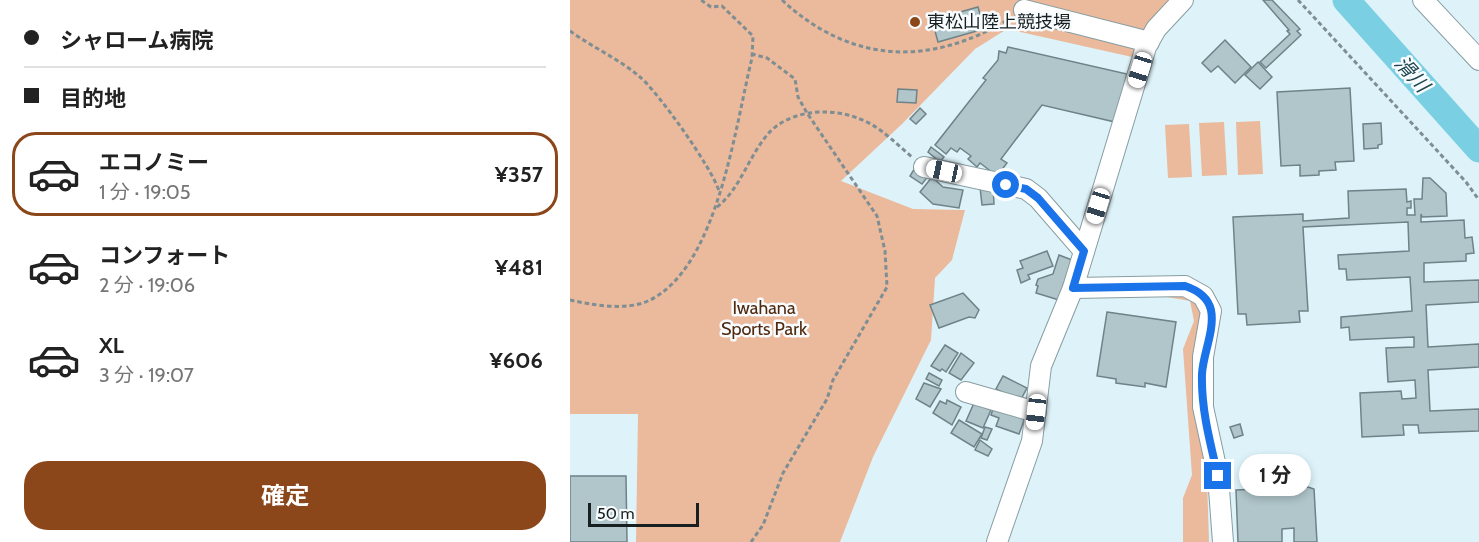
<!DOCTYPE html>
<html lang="ja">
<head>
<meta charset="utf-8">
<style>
  body { margin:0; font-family:Cabin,"Noto Sans JP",sans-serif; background:#f6f6f6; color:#222; height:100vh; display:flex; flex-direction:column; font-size:22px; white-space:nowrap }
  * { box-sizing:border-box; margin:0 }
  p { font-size:20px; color:#767676 }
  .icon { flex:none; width:33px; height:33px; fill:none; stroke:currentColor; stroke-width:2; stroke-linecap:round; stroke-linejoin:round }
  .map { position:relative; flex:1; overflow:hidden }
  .side { display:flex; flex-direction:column; background:#fff; width:570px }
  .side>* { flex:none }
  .banner { display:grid; align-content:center; height:132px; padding:0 24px; background:#fff }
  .scale { position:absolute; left:18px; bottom:15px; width:111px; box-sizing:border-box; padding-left:6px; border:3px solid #171f21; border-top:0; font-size:16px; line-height:21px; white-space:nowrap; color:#171f21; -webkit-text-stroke:4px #f8fcfe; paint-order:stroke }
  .end { position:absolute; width:27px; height:27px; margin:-14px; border:8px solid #1a73e8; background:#fff; box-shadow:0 0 0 3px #fff }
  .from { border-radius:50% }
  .bubble { position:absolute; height:42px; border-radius:21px; background:#fff; box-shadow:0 3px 9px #0003; font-size:20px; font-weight:700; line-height:42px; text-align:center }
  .car { position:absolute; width:18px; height:36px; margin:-18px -9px; border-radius:8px; box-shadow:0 0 4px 2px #0007; background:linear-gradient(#fff 24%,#345 0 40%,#fff 0 76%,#345 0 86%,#fff 0) }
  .banner b { display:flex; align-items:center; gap:21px; height:57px; font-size:22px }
  .banner b+b { border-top:2px solid #e0e0e0 }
  .banner i { width:15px; height:15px; background:#222 }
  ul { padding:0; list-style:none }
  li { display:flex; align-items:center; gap:18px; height:84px; margin:0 12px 9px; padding:0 12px; border:3px solid transparent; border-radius:24px }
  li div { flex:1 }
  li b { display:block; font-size:22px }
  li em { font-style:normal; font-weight:700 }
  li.on { border-color:#8b4719 }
  li>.icon { width:54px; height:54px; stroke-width:1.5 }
  .cta { display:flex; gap:12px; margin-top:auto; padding:12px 24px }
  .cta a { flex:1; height:69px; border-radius:24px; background:#8b4719; color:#fff; font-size:24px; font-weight:700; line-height:69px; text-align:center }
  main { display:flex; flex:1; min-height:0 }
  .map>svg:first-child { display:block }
</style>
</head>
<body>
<main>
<section class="side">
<div class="banner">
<b><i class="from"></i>シャローム病院</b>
<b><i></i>目的地</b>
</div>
<ul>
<li class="on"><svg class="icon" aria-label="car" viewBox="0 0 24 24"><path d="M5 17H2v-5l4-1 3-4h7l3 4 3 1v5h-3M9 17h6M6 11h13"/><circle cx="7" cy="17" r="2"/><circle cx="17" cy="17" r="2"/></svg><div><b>エコノミー</b><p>1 分 · 19:05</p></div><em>¥357</em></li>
<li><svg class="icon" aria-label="car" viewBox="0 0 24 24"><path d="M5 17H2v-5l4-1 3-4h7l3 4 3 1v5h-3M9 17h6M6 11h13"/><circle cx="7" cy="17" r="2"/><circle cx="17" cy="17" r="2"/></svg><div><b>コンフォート</b><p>2 分 · 19:06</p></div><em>¥481</em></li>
<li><svg class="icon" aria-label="car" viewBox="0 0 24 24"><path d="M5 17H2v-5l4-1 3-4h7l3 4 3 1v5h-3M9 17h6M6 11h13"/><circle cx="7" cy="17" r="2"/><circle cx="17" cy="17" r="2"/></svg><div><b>XL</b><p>3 分 · 19:07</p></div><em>¥606</em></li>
</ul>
<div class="cta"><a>確定</a></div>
</section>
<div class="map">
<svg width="909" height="542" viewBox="0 0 909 542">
  <rect width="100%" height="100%" fill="#ddf3f9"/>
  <g fill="#ebb99c">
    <polygon points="0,0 603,0 579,24 562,57 437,29 405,49 332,124 271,181 343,209 395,210 382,260 365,278 361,340 303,457 270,542 66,542 68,414 0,414"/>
    <polygon points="690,121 693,174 668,175 666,122"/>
    <polygon points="654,122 657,175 632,176 629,123"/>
    <polygon points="619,124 622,177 598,178 595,125"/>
    <polygon points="608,290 632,302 634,318 623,361 637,479 639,542 613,542 613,498 622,475 613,349 624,321 620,301 585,295"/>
  </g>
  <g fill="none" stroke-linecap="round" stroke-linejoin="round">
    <polyline stroke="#7bcfe3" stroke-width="27" points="776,0 909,149"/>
  </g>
  <g fill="#b0c6cb" stroke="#6e8388" stroke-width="1.5">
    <polygon points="693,0 702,0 730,29 727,31 731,35 696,68 690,62 720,34 717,31 719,30"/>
    <polygon points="408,7 414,29 368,42 362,20"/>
    <polygon points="655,40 681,67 665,83 648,66 641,72 632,63"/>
    <polygon points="438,47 557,74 545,122 472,105 431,159 437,163 427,176 410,163 407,167 398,159 401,156 390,148 387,152 381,148 376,154 365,145 416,80 413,78 428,60 429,51 436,53"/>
    <polygon points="688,62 702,77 690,89 675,75"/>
    <polygon points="780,88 784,161 765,162 766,170 749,171 749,175 730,176 730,165 711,166 707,92"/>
    <polygon points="328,89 347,90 346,103 327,102"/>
    <polygon points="350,108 356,114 346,124 340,119"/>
    <polygon points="811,123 812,144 808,145 808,148 794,149 793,124"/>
    <polygon points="361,147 374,157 370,162 358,152"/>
    <polygon points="346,166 359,175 352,184 340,176"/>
    <polygon points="362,177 373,187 393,190 389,208 363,204 350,192"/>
    <polygon points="853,178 860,178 876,193 877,216 852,217 851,214 851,222 894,220 895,238 902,237 904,253 896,254 896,261 854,263 854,282 909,280 909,302 856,305 858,347 909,344 909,367 858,370 860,411 909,409 909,431 849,433 848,425 833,425 834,435 792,437 790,393 831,391 832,399 846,398 845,380 818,382 816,348 844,347 844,337 780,340 779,327 771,328 771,317 842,311 840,277 777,280 776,269 769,269 768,255 839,251 838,222 733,227 738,311 729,311 730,322 677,325 676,314 668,314 663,217 733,214 733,221 779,218 778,191 836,189 837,202 841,201 841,208 837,208 837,215 845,215 844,199 852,199"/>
    <polygon points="423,186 424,204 412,205 410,187"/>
    <polygon points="477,251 483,266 458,275 460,279 451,283 447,270 453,268 450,261"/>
    <polygon points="489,255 502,260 489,300 466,293 468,286 466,285 468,279 483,274"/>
    <polygon points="393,293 409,310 405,318 399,317 369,328 360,305"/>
    <polygon points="537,312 606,322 596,387 575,383 575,387 546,383 546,379 527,376"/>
    <polygon points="375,345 388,353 376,372 372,369 370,371 361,366"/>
    <polygon points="391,353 404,363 391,380 379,373"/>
    <polygon points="359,373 372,380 369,386 356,379"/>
    <polygon points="433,376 457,388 450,401 426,389"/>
    <polygon points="354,383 371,389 360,407 346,399"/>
    <polygon points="377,400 391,407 382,425 363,413 370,401 376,404"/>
    <polygon points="404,403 421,410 413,428 396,421"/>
    <polygon points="424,406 455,418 449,434 426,426 429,418 421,415"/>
    <polygon points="389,420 412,434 404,447 381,433"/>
    <polygon points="670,424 673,435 664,438 660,427"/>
    <polygon points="415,427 422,429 417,440 411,438"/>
    <polygon points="410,440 422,449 418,456 405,450"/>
    <polygon points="0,476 56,476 57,542 0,542"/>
    <polygon points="738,487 744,489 747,542 724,542 724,528 712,529 712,542 668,542 666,490"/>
  </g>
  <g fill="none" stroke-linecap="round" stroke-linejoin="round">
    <g stroke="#889da2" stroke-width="22">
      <g id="minor">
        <polyline points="853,0 909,60"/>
        <polyline points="454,10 579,42"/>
        <polyline points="354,167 456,189 468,198 514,251"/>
        <polyline points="503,288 615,286 633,296 641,311 633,357 633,407 648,476 653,542"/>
        <polyline points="396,392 466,412"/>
        <polyline points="427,542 462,441 471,366 503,288 576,47 586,29 613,0"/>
      </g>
    </g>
    <g stroke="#7f8e92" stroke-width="3" stroke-dasharray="4.5 3" stroke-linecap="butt">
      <path d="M212,0c69,64 148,67 227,19"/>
      <polyline points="728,0 896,182 909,200"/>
      <path d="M0,31c22,16 49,28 70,46 18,15 72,91 79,114"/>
      <path d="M147,207c22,-17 30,-46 47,-68 20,-29 65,-33 96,-20 20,7 36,25 52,38"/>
      <path d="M0,300c22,5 56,11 78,1 70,-32 87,-175 104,-243l1,-22 -31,-30 -11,1 -10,-7"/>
      <polyline points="181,542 193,525 213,473 257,399 263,380 317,287 315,251 307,216 237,113 228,97 225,79 197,58 182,54"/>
    </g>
    <use href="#minor" stroke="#fff" stroke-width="20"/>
  </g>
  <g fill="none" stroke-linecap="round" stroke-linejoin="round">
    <path stroke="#1a73e8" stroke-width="8" d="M436,185l20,4 12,9 46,53 -11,37 112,-2c12,4 23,11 26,24 4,20 -8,44 -9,64 -1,35 8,68 16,102"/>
  </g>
  <circle fill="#8b4719" stroke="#f8fcfe" stroke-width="2" cx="345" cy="22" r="6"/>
  <g text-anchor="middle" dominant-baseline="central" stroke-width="5" stroke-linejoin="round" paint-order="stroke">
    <g font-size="18" fill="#171f21" stroke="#f8fcfe" text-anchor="start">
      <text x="357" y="22">東松山陸上競技場</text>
    </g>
    <g font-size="18" fill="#51290f" stroke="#f8fcfe">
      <text x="194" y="308">Iwahana<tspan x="194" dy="21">Sports Park</tspan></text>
    </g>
    <g font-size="20" font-style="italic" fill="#1f464f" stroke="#f8fcfe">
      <text transform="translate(842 74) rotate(48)">滑川</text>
    </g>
  </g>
</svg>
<div class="scale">50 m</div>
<i class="end from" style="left:436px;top:185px"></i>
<i class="end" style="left:648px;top:476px"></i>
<div class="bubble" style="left:669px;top:454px;width:72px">1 分</div>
<i class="car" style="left:570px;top:70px;rotate:197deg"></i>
<i class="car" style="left:374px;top:171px;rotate:282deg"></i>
<i class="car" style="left:528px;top:206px;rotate:197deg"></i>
<i class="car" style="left:466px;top:412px;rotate:187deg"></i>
</div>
</main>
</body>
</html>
